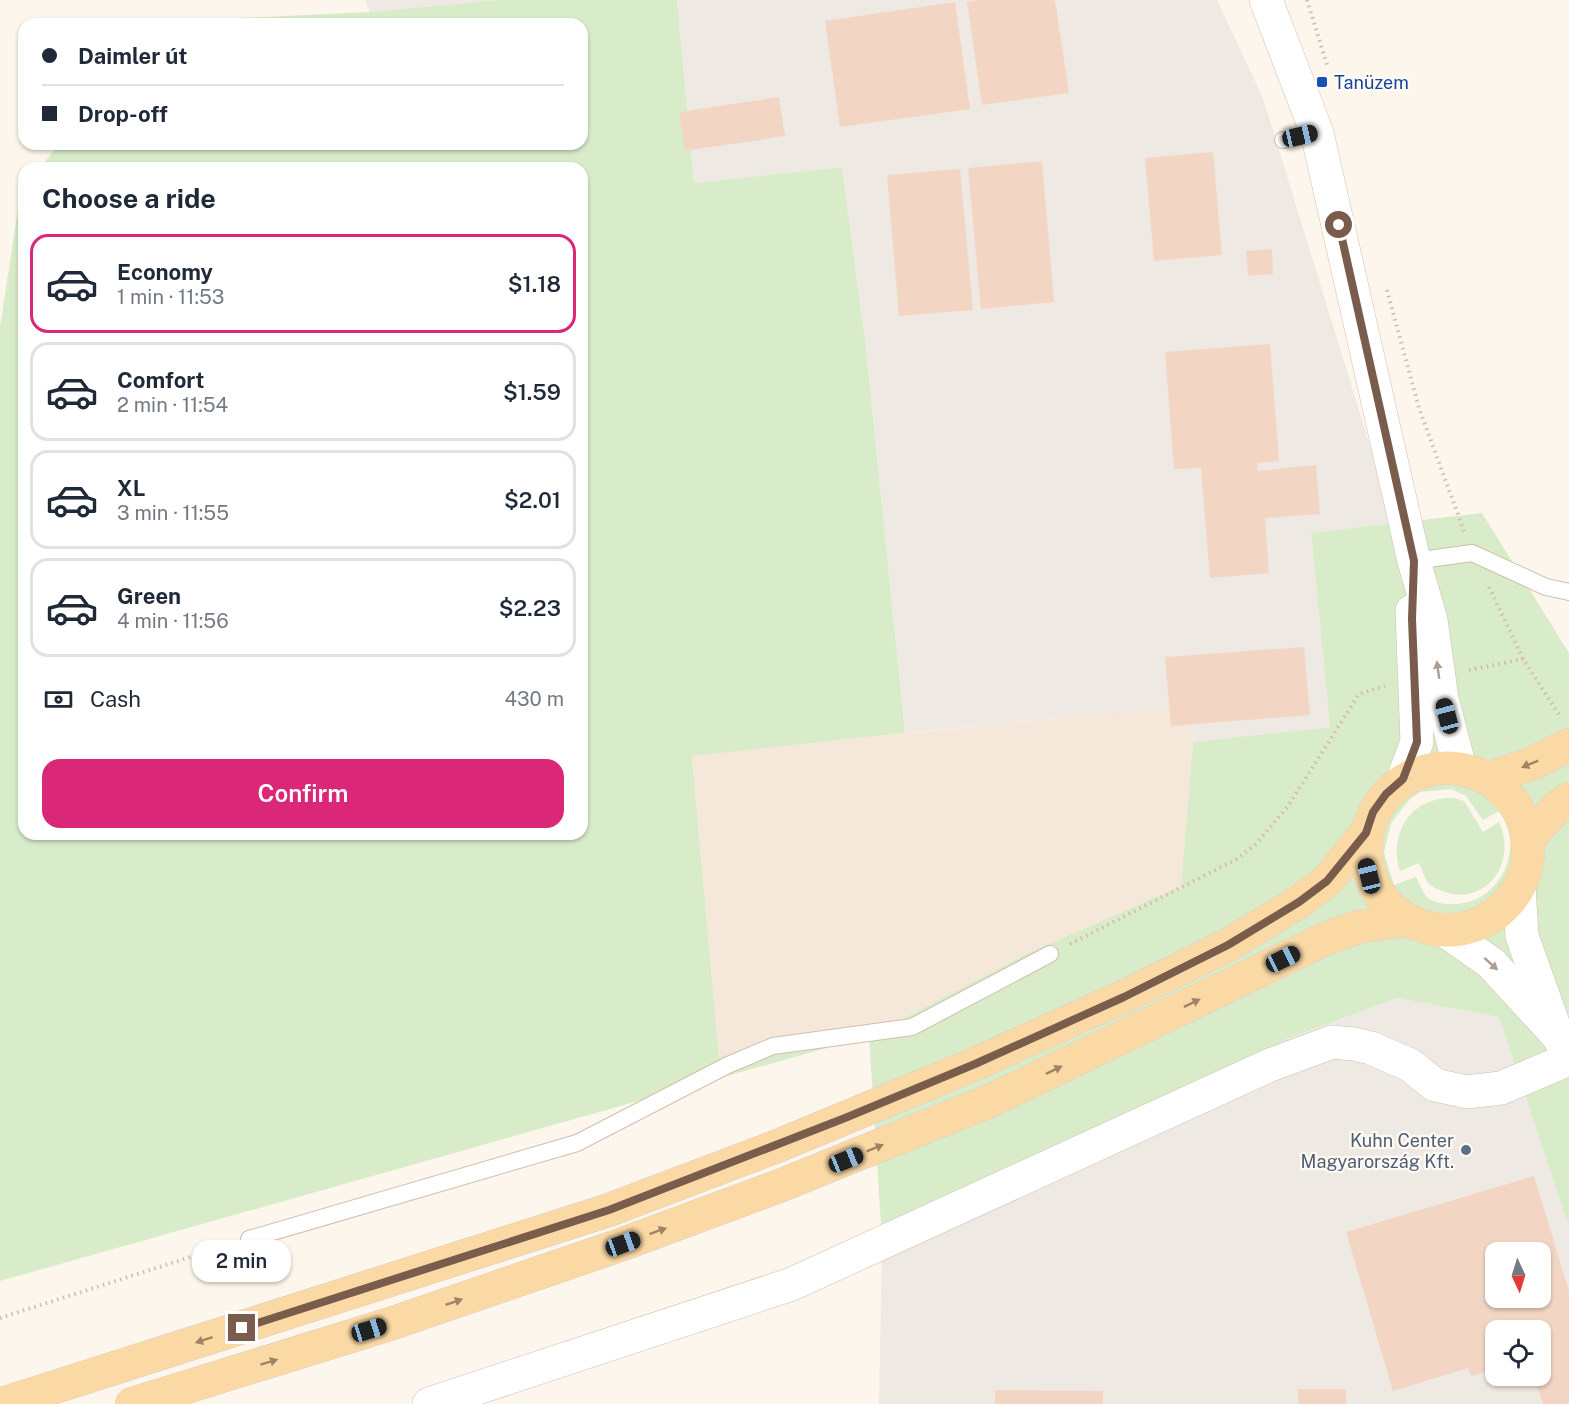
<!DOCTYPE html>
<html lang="en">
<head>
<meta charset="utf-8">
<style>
  body { margin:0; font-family:"Public Sans",sans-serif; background:#f6f6f7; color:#1f2937; height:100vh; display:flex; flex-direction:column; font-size:22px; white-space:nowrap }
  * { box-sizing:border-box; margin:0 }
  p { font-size:20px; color:#747a83 }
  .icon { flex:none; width:33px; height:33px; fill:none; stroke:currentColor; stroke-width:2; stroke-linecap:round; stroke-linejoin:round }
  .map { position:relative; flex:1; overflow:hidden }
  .panel { position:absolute; left:18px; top:162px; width:570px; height:678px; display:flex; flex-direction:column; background:#fff; border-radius:18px; box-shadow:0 2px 4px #0004 }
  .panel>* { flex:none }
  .guide { position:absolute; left:18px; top:18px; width:570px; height:132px; border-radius:18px; box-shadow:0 2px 4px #0004; display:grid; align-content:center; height:132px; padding:0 24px; background:#fff }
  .needle { width:39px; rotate:176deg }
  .controls { position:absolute; left:1485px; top:1242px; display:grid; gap:12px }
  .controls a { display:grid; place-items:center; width:66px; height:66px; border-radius:12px; background:#fff; box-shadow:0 2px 4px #0004; font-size:30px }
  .end { position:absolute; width:27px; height:27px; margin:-14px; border:8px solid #7a5c4d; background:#fff; box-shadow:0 0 0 3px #fff }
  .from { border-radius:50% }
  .bubble { position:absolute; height:42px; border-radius:18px; background:#fff; box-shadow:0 2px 4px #0004; font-size:20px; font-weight:600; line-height:42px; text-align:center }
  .car { position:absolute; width:18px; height:36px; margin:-18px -9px; border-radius:8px; box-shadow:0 0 4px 2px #0007; background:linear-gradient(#222 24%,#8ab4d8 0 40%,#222 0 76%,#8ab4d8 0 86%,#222 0) }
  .guide b { display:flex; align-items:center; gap:21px; height:57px; font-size:22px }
  .guide b+b { border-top:2px solid #e0e1e3 }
  .guide i { width:15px; height:15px; background:#1f2937 }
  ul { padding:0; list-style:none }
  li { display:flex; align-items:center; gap:18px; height:99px; margin:0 12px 9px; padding:0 12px; border:3px solid #e0e1e3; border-radius:18px }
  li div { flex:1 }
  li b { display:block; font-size:22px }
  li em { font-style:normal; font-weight:600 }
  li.selected { border-color:#db2777 }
  li>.icon { width:54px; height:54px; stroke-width:1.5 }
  h2 { padding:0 24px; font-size:27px; line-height:72px }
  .pay { display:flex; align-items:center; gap:15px; height:66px; padding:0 24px; font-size:22px }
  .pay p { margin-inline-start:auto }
  .primary-button { display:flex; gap:12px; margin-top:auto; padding:12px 24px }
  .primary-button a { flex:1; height:69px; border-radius:18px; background:#db2777; color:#fff; font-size:24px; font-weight:600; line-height:69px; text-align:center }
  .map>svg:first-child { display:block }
</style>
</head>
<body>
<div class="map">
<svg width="1569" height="1404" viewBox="0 0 1569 1404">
  <rect width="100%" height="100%" fill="#fdf6ec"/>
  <polygon fill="#f5e8da" points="1187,705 1193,742 1181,886 1028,953 870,1036 719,1058 692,755"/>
  <g fill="#efe9e4" fill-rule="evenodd">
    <polygon points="365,0 497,0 370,12"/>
    <polygon points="677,0 1217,0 1263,98 1394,524 1311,533 1330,727 1193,742 1187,705 905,733 866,348 842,167 694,183"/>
    <path d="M1397,998l102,19 70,210v177h-690l3,-163 405,-202zM1496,1252h44v46h-44zM1496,1330h44v46h-44z"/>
  </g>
  <g fill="#d8ecc9" fill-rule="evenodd">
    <path d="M497,0h180l17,183 148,-16 24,181 39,385 -213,23 27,301 151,-21 158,-83 153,-67 12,-144 137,-15 -19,-194 171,-20 87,140v574l-70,-210 -102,-19 -110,41 -405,202 -13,-205 -869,245v-954l21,-137 3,-3v647h558v-666h-542l19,-24h523v-120h-409l4,-3 193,-9zM1451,789l15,7 17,24 18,-10c25,39 -2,97 -52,94 -7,0 -16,-2 -22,-7 -4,-5 -8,-14 -11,-20l-22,8 -10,-32 7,-30 19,-24 11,-7z"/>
    <path d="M1454,798l10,3 19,31 16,-10c19,40 -13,86 -57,69 -4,-2 -10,-4 -13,-7 -4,-5 -7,-15 -10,-21l-19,8c-12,-39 12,-75 54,-73z"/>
  </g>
  <g fill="#f3d5c3" fill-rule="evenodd">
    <polygon points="979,0 1055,0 1069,93 982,105 967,2"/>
    <polygon points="955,2 970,109 840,127 825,21"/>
    <polygon points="779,97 785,136 685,151 679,112"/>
    <polygon points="1213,152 1222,255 1154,261 1145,158"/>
    <polygon points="1042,161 1054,302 981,309 968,168"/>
    <polygon points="960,169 973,310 899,316 887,175"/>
    <polygon points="1272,249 1273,274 1248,276 1246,251"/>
    <polygon points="1270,344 1279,461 1257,463 1258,471 1316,465 1320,514 1265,518 1269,573 1210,578 1201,468 1174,469 1165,352"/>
    <polygon points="1304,647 1310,715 1171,726 1165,657"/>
    <path d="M1534,1176l35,115v113h-26l-9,-28h6v-46h-44v39l-25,7 -3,-8 -75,23 -47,-159zM1496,1252h44v46h-44z"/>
    <rect x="1298" y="1389" width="48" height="15"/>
    <polygon points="995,1390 1103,1391 1103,1404 995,1404"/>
  </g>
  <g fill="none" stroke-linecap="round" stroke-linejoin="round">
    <g stroke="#d1beb0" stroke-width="18">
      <g id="service">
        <polyline points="1283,140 1317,133"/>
        <polyline points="1414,561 1472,553 1546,587 1569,592"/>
        <polyline points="249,1239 577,1143 728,1065 773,1046 912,1027 1050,954"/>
      </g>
    </g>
    <g stroke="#d1beb0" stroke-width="34">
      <g id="minor">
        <polyline points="1266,0 1317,133 1414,561 1431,620 1442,699 1460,768"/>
        <polyline points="1403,779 1417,742 1412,611"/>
        <polyline points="429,1404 792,1284 1270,1065 1332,1042 1354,1044 1371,1048 1410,1065 1435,1085 1467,1092 1501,1088 1569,1059"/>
      </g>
    </g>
    <g stroke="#d1beb0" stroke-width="34">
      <g id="tertiary">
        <polyline points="1519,887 1522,936 1553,1023"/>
        <polyline points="1444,930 1491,963 1558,1036 1569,1055"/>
      </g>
    </g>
    <g stroke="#dad1cd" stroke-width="34">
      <g id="primary">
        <circle cx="1447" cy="849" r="81"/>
        <polyline points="1489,778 1533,763 1569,745"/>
        <polyline points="1528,840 1556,808 1569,799"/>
        <polyline points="2,1404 609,1210 780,1145 975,1064 1123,997 1228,945 1299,902 1327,881 1366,833"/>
        <polyline points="132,1404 390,1324 623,1244 782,1185 994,1099 1325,939 1358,927 1406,920"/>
      </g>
    </g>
    <g stroke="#d9b8a5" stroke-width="4" stroke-dasharray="1.5 4.5" stroke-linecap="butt">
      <polyline points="1307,0 1327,65"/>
      <polyline points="1387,290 1419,408 1464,531"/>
      <polyline points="1489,587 1523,659 1560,716"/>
      <polyline points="1469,670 1523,659"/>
      <polyline points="1070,944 1237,859 1256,844 1288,806 1359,694 1385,686"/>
      <polyline points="0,1318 228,1245"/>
    </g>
    <use href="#service" stroke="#fff" stroke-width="16"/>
    <use href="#minor" stroke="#fff" stroke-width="33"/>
    <use href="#tertiary" stroke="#fff" stroke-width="33"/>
    <use href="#primary" stroke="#fbd9a5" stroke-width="33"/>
  </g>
  <defs><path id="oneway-solid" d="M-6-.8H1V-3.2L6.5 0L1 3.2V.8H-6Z" transform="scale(1.5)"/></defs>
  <g fill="#af9d94">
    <use href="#oneway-solid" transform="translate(1438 670) rotate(-98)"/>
    <use href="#oneway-solid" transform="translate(1491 964) rotate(42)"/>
  </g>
  <g fill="#a18267">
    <use href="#oneway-solid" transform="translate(1530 764) rotate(158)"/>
    <use href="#oneway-solid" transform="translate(1192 1003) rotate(-26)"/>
    <use href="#oneway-solid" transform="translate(1054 1070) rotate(-26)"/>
    <use href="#oneway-solid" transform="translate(875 1148) rotate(-22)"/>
    <use href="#oneway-solid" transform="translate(658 1231) rotate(-20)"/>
    <use href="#oneway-solid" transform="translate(454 1302) rotate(-19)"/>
    <use href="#oneway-solid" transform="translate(204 1340) rotate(162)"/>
    <use href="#oneway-solid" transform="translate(269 1362) rotate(-17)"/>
  </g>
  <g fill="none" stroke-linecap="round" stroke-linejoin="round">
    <polyline stroke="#7a5c4d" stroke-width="8" points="242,1328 609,1210 845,1118 975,1064 1124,997 1228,945 1299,902 1327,881 1366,833 1373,812 1386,794 1403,779 1417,742 1412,619 1414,561 1339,225"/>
  </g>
  <rect fill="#1a4fb4" stroke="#fffaf3" stroke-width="2" x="1316" y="76" width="12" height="12" rx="3"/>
  <circle fill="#5c6f8a" stroke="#fffaf3" stroke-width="2" cx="1466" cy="1150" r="6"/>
  <g text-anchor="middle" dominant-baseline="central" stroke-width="4.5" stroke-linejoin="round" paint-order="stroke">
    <g font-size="18" fill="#164399" stroke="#fffaf3" text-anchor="start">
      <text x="1334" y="82">Tanüzem</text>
    </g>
    <g font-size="18" fill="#4e5e75" stroke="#fffaf3" text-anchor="end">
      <text x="1454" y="1140">Kuhn Center<tspan x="1454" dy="21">Magyarország Kft.</tspan></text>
    </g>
  </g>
</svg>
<div class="controls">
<a><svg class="needle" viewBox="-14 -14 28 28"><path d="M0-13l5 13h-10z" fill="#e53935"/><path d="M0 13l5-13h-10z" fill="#747a83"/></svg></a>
<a><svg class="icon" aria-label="locate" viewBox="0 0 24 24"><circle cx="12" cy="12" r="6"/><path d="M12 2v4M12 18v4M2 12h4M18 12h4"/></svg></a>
</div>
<i class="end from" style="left:1339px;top:225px"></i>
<i class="end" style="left:242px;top:1328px"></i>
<div class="bubble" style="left:192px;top:1240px;width:99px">2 min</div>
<i class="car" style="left:1300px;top:136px;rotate:77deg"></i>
<i class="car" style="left:1447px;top:716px;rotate:345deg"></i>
<i class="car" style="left:1369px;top:876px;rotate:346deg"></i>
<i class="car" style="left:1283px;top:959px;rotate:64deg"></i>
<i class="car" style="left:846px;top:1160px;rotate:68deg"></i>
<i class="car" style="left:623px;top:1244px;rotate:70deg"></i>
<i class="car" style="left:369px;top:1330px;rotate:73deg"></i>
<div class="guide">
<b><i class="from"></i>Daimler út</b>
<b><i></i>Drop-off</b>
</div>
<section class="panel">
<h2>Choose a ride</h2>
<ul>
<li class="selected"><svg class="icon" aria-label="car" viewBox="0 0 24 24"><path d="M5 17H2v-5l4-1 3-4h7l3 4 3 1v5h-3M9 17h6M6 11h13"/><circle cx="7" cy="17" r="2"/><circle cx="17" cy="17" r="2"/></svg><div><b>Economy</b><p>1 min · 11:53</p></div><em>$1.18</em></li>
<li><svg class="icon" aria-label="car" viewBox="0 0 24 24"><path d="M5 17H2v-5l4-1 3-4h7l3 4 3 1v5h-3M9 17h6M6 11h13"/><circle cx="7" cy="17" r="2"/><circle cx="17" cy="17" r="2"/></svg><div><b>Comfort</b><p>2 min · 11:54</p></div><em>$1.59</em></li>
<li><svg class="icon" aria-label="car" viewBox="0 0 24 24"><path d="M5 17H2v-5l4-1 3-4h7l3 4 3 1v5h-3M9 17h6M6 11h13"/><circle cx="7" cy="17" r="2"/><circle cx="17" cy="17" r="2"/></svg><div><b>XL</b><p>3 min · 11:55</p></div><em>$2.01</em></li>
<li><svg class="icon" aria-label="car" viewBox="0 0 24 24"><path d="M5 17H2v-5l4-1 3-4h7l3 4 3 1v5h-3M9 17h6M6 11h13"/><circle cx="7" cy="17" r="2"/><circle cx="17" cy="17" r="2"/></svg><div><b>Green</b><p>4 min · 11:56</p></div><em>$2.23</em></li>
</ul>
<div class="pay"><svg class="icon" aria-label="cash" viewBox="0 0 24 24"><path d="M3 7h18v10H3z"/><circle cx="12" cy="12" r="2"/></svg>Cash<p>430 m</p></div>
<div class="primary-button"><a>Confirm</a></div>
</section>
</div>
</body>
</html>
